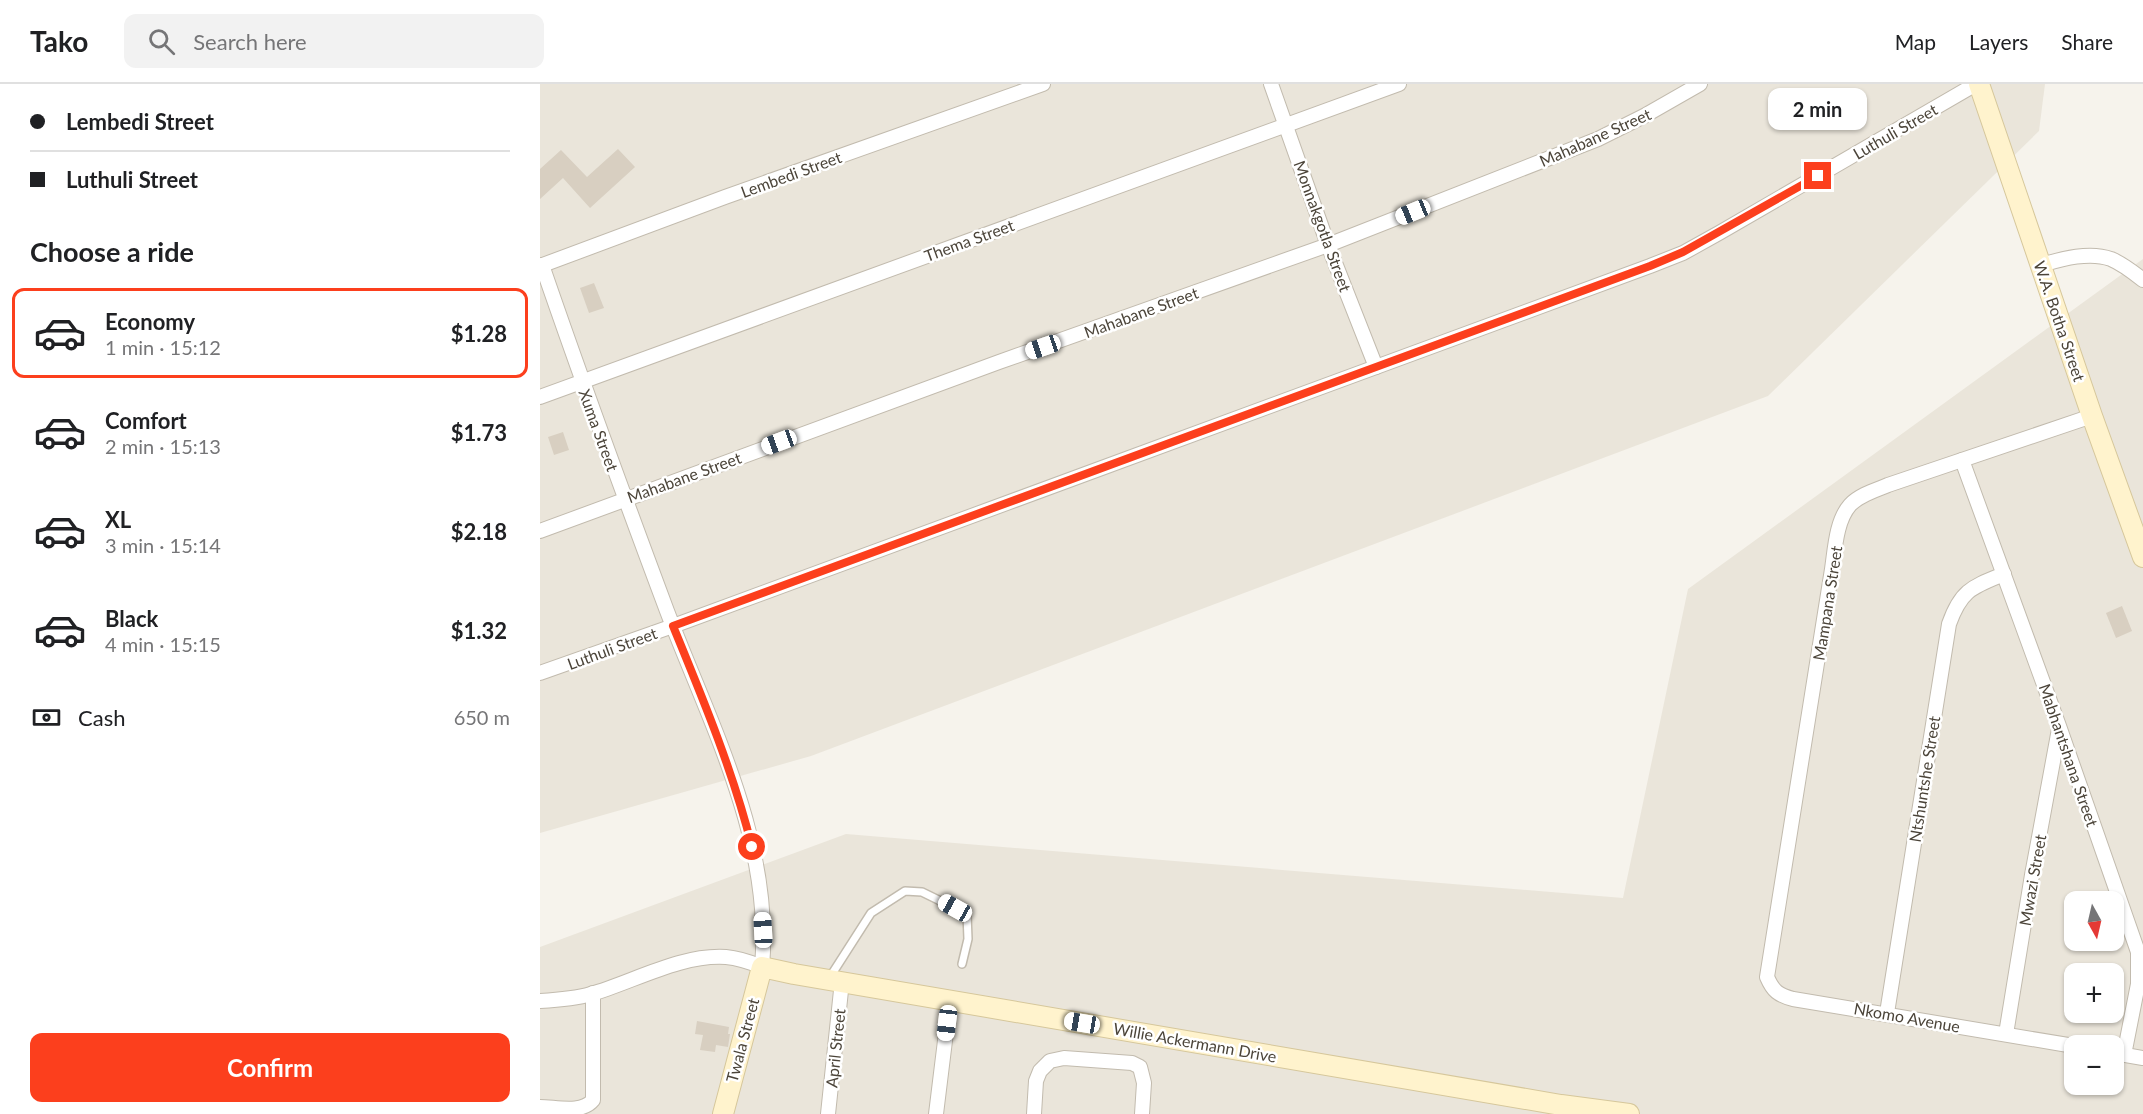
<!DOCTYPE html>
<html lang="en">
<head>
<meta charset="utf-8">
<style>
  body { margin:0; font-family:Lato,sans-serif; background:#f2f2f2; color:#202124; height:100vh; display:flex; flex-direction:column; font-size:22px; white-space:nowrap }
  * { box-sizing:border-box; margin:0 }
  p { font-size:20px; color:#757577 }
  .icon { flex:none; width:33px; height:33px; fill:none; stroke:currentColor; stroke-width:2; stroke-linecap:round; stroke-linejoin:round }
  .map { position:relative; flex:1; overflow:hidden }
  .details { display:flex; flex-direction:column; background:#fff; width:540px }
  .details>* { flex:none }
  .hud { display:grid; align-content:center; height:132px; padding:0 30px; background:#fff }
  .needle { width:39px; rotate:172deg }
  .tools { position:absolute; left:1524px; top:807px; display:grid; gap:12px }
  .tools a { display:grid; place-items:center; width:60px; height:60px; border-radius:12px; background:#fff; box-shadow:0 2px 4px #0004; font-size:30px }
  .end { position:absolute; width:27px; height:27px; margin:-14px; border:8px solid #fc3f1d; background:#fff; box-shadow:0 0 0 3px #fff }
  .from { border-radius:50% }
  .bubble { position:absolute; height:42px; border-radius:12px; background:#fff; box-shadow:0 2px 4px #0004; font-size:20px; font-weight:700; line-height:42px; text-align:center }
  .car { position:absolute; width:18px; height:36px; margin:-18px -9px; border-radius:8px; box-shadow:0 0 4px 2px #0007; background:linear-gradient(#fff 24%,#345 0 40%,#fff 0 76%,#345 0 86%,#fff 0) }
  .hud b { display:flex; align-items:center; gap:21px; height:57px; font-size:22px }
  .hud b+b { border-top:2px solid #e0e0e0 }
  .hud i { width:15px; height:15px; background:#202124 }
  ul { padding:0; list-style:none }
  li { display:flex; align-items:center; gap:18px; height:90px; margin:0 12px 9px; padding:0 18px; border:3px solid transparent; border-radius:12px }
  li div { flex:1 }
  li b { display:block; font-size:22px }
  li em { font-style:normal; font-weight:700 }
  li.selected { border-color:#fc3f1d }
  li>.icon { width:54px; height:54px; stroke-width:1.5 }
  h2 { padding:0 30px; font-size:27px; line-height:72px }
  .pay { display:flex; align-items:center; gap:15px; height:66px; padding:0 30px; font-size:22px }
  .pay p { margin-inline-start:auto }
  .action { display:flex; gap:12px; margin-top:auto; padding:12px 30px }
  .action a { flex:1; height:69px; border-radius:12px; background:#fc3f1d; color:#fff; font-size:24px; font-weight:700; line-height:69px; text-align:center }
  header { display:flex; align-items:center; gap:36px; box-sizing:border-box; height:84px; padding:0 30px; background:#fff; border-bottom:2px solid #e0e0e0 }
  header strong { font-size:28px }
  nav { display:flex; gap:33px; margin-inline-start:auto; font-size:21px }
  .search { width:420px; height:54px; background:#f2f2f2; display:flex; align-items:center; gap:15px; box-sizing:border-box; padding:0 21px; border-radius:12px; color:#757577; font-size:22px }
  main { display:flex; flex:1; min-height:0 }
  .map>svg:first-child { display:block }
</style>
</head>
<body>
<header>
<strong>Tako</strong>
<div class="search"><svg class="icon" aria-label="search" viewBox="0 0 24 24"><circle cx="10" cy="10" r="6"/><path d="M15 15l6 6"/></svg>Search here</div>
<nav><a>Map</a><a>Layers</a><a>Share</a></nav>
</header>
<main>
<section class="details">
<div class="hud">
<b><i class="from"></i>Lembedi Street</b>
<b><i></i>Luthuli Street</b>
</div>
<h2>Choose a ride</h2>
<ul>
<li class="selected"><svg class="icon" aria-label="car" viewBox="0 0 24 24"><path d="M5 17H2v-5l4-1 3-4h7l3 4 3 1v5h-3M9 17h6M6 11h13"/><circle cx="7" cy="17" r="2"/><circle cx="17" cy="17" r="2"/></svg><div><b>Economy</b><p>1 min · 15:12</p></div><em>$1.28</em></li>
<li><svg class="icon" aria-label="car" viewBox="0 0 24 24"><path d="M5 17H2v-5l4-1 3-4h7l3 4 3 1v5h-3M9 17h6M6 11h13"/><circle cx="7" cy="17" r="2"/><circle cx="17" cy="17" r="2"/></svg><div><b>Comfort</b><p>2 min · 15:13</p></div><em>$1.73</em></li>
<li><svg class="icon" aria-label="car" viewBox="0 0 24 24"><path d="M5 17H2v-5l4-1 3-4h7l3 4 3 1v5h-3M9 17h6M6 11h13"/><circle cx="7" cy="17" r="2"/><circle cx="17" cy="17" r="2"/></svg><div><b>XL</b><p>3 min · 15:14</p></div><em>$2.18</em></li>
<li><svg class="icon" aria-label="car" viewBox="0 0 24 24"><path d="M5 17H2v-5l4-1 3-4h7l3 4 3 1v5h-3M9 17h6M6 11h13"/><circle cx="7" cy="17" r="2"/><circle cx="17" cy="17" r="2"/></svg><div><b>Black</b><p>4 min · 15:15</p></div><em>$1.32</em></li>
</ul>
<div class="pay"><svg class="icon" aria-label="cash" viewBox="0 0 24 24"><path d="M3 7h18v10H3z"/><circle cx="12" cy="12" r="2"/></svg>Cash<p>650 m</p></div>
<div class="action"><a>Confirm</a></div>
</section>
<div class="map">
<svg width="1603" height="1030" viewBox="0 0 1603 1030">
  <rect width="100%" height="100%" fill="#f6f3ec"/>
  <g fill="#eae5da" fill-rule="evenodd">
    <polygon points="0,0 1505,0 1499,47 1228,312 271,672 0,749"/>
    <path d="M1603,175v855h-1603v-167l306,-113 777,64 65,-309zM1534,818h40v38h-40zM1534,890h40v38h-40zM1534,962h40v38h-40z"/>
  </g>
  <g fill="#d8cfc1">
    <polygon points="78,65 95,83 50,124 23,94 0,115 0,85 21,66 47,93"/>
    <polygon points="54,199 64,224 49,229 40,204"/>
    <polygon points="23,348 29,366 14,371 8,353"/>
    <polygon points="1582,522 1592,547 1576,554 1566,529"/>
    <polygon points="157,937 189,943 188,950 190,950 188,963 176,961 175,968 160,966 163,951 155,950"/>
  </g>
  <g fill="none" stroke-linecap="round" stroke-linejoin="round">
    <g stroke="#c2bbae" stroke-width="10">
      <polyline id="lane" points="290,893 331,829 365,807 382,808 427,830 428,855 422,880"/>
    </g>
    <g stroke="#c2bbae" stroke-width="16">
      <g id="street">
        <polyline points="731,0 788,161 836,283"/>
        <path d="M1501,181c21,-6 48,-14 70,-6 12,5 22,13 32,21"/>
        <polyline points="0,182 185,113 503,0"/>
        <polyline points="0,313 859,0"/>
        <polyline points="1422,376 1519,642 1598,868 1598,900 1584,971"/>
        <polyline points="0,447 459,278 788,161 1058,55 1104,32 1160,0"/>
        <polyline points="0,589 133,542 1110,182 1143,169 1179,149 1436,0"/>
        <path d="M0,917c17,-1 34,-2 51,-7 42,-12 90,-40 135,-37 12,1 24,5 36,10 11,-126 -52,-243 -95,-356 -43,-115 -85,-230 -125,-346"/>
        <path d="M1347,929l62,-389c12,-34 23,-37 55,-50"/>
        <polyline points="1466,950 1492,791 1519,645"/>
        <path d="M1534,962l-281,-47c-15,-4 -20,-8 -26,-22l65,-408c3,-20 4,-48 18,-64 9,-10 26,-15 38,-20l204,-69"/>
        <polyline points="1574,969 1603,974"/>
        <path d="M0,1023c16,0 42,7 53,-7v-107"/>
        <polyline points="288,1030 302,897"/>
        <polyline points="396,1030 410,916"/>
        <polyline points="494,1030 496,997 500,987 510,977 524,974 592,979 600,983 604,999 602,1030"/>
      </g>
    </g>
    <g stroke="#d6c79b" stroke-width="22">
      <g id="secondary">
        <polyline points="1439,0 1552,332 1603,473"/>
        <polyline points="183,1030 222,883 254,890 1021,1021 1089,1030"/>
      </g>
    </g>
    <use href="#lane" stroke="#fff" stroke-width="7"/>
    <use href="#street" stroke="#fff" stroke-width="14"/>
    <use href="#secondary" stroke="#fff3cd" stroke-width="20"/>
  </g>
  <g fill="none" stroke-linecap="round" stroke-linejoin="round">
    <path stroke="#fc3f1d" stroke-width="8" d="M212,763c-19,-76 -49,-148 -79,-221l977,-360 33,-14 135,-76"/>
  </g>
  <g text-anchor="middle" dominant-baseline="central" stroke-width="5" stroke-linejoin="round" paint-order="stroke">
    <g font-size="16" fill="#4b4439" stroke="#fff">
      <text transform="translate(1355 47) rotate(-30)">Luthuli Street</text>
      <text transform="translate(1055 53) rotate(-24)">Mahabane Street</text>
      <text transform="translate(251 90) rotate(-20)">Lembedi Street</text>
      <text transform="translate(783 142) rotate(70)">Monnakgotla Street</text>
      <text transform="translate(429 156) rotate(-20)">Thema Street</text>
      <text transform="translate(601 228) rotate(-20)">Mahabane Street</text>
      <text transform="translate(1520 237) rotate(71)">W.A. Botha Street</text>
      <text transform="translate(59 346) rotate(70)">Xuma Street</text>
      <text transform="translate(144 393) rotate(-20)">Mahabane Street</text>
      <text transform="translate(1287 519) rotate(-81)">Mampana Street</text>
      <text transform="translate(72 564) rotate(-20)">Luthuli Street</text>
      <text transform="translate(1529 671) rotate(71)">Mabhantshana Street</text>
      <text transform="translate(1384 695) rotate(-81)">Ntshuntshe Street</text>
      <text transform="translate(1492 796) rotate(-80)">Mwazi Street</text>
      <text transform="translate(1367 933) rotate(10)">Nkomo Avenue</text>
      <text transform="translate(202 956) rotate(-75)">Twala Street</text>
      <text transform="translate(655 958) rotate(10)">Willie Ackermann Drive</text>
      <text transform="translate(295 964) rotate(-84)">April Street</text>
    </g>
  </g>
</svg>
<div class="tools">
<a><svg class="needle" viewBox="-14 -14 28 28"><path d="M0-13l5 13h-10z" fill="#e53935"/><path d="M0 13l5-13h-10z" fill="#757577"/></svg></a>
<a>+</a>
<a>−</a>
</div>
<i class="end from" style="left:212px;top:763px"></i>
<i class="end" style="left:1278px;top:92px"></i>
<div class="bubble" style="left:1228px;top:4px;width:99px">2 min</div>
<i class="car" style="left:873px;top:128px;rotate:248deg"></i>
<i class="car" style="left:503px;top:263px;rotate:251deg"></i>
<i class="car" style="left:239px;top:358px;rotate:250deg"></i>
<i class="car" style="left:415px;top:824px;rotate:299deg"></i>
<i class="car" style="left:223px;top:846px;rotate:357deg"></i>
<i class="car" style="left:407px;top:939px;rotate:187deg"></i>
<i class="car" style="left:542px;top:939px;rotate:280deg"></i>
</div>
</main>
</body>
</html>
